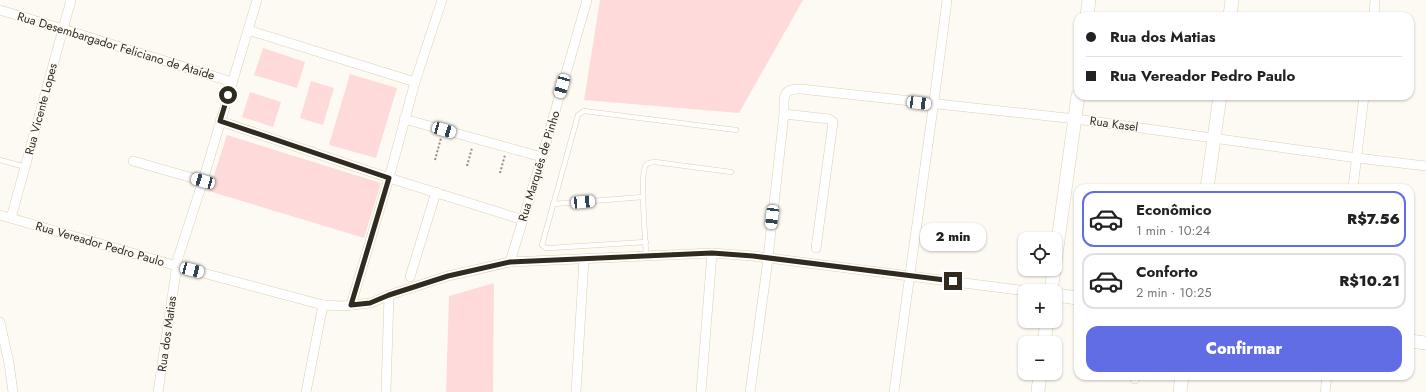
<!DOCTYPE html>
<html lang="pt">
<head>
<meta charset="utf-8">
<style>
  body { margin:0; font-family:Jost,sans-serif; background:#f6f6f6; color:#222; height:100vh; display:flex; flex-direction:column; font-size:15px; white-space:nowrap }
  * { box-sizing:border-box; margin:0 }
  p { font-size:13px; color:#767676 }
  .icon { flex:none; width:22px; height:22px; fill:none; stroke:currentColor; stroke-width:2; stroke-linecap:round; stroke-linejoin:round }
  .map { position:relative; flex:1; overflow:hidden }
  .panel { position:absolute; left:1074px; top:184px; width:340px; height:196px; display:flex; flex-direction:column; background:#fff; border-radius:12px; box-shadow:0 1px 3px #0004 }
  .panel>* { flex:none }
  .hud { position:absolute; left:1074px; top:12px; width:340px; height:88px; border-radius:12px; box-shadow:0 1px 3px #0004; display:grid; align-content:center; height:88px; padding:0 12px; background:#fff }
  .tools { position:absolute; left:1018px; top:232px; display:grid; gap:8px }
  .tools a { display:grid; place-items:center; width:44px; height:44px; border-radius:8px; background:#fff; box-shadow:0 1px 3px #0004; font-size:20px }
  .end { position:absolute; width:18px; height:18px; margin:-9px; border:5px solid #312b1f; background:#fff; box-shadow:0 0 0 2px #fff }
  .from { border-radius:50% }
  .bubble { position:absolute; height:28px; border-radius:12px; background:#fff; box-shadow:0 1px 3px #0004; font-size:13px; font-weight:800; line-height:28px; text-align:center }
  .car { position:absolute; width:12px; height:24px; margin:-12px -6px; border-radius:5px; box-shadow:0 0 3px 1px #0007; background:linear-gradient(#fff 24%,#345 0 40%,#fff 0 76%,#345 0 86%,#fff 0) }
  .hud b { display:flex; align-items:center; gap:14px; height:38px; font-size:15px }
  .hud b+b { border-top:1px solid #e0e0e0 }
  .hud i { width:10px; height:10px; background:#222 }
  ul { padding:7px 0 0; list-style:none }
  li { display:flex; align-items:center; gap:12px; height:56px; margin:0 8px 6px; padding:0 4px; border:2px solid #e0e0e0; border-radius:12px }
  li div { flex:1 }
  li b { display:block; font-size:15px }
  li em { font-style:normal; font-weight:800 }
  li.active { border-color:#606de5 }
  li>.icon { width:36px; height:36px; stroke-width:1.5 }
  .cta { display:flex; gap:8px; margin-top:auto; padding:8px 12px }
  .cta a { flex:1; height:46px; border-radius:12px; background:#606de5; color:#fff; font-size:16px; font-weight:800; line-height:46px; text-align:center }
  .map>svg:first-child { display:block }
</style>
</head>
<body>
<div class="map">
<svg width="1426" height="392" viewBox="0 0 1426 392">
  <rect width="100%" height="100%" fill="#fdfaf3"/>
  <g fill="#ffdada">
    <polygon points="600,0 803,0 739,113 584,100"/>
    <polygon points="263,48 305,62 297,88 254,75"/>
    <polygon points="350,74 397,88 376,158 329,145"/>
    <polygon points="311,81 334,88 323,125 300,118"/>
    <polygon points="250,92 281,102 273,127 242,117"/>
    <polygon points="227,135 381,183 364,238 209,191"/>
    <polygon points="494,283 493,392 446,392 449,296"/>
  </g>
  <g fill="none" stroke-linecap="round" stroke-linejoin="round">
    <g stroke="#ded0b0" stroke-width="5.5">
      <g id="lane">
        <polyline points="0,160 25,167"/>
        <polyline points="553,204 643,197"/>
        <polyline points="646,242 550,248 546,248 542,245 578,115 584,111 736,130"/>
        <path d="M646,256c0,-14 -7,-83 0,-91 2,-3 5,-2 9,-3l76,10"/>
      </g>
    </g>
    <g stroke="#ded0b0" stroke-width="10">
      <g id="street">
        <polyline points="0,10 63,29 232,82"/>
        <polyline points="1374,16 1375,0"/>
        <polyline points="248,30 415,82 389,178 351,305"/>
        <polyline points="415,82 442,0"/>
        <polyline points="784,114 829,119 833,122 816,248"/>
        <polyline points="404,119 542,157"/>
        <polyline points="220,121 389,178 517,218"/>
        <polyline points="133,161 203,181"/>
        <polyline points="1353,188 1364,96"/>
        <polyline points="0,215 177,266 323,305 342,306 371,303 389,295 448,276 510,262 712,253 753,256 1027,291"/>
        <polyline points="11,218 71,0"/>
        <polyline points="510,262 542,157 587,0"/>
        <polyline points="410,277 436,192"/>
        <polyline points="0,322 9,363 13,392"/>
        <polyline points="1135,379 1136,376"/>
        <polyline points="158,392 178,258 201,187 257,0"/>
        <polyline points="306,392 323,305"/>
        <polyline points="386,392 389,295"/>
        <polyline points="576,392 584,259"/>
        <polyline points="701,392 712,253"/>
        <path d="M750,392l17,-125 17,-153c0,-16 -3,-26 17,-25l275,30 281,39 69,8"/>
        <path d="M894,392c17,-131 37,-261 53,-392"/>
        <polyline points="1325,392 1327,376"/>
      </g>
    </g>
    <g stroke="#ded0b0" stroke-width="14">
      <g id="secondary">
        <polyline points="1087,16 1089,0"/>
        <polyline points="1230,16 1232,0"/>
        <polyline points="1207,188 1220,96"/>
        <polyline points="1055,262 1078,96"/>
        <polyline points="1051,291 1054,269"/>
        <polyline points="1055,295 1078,298"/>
        <polyline points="1410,341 1426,343"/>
        <polyline points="1044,343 1047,321"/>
        <polyline points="1038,392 1040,373"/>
        <polyline points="1180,392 1182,376"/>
      </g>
    </g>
    <g stroke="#948f86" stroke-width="2" stroke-dasharray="2 2" stroke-linecap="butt">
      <polyline points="435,160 441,138"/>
      <polyline points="467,166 472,148"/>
      <polyline points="500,173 505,155"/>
    </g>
    <use href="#lane" stroke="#fff" stroke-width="4.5"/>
    <use href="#street" stroke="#fff" stroke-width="9"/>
    <use href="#secondary" stroke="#fff" stroke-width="13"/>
  </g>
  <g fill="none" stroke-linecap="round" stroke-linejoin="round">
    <polyline stroke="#312b1f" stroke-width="5" points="228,95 220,121 389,178 351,305 370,303 389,295 448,276 510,262 712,253 753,256 953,281"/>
  </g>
  <g text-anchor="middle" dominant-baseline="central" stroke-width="3" stroke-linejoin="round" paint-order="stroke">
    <g font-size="12" fill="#312b1f" stroke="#fdfaf3">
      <text transform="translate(116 46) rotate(17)">Rua Desembargador Feliciano de Ataíde</text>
      <text transform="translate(41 109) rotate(-75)">Rua Vicente Lopes</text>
      <text transform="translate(1114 124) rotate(8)">Rua Kasel</text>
      <text transform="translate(539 166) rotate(-73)">Rua Marquês de Pinho</text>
      <text transform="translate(100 244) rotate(16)">Rua Vereador Pedro Paulo</text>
      <text transform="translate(167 334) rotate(-82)">Rua dos Matias</text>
    </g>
  </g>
</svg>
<div class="tools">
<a><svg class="icon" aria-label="locate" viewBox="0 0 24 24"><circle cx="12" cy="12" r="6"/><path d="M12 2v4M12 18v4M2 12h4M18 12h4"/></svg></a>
<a>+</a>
<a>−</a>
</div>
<i class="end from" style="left:228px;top:95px"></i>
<i class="end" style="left:953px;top:281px"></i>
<div class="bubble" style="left:920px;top:223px;width:66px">2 min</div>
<i class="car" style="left:562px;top:86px;rotate:196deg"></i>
<i class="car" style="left:919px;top:103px;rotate:97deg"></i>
<i class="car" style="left:444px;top:130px;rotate:106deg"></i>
<i class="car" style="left:203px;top:181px;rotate:286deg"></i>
<i class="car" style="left:583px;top:202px;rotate:85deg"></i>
<i class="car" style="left:772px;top:217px;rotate:187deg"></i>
<i class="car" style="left:192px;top:270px;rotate:105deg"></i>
<div class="hud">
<b><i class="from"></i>Rua dos Matias</b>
<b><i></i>Rua Vereador Pedro Paulo</b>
</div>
<section class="panel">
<ul>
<li class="active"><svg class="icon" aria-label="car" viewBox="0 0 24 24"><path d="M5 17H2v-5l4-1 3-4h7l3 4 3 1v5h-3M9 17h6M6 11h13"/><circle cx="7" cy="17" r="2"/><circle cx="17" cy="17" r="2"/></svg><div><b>Econômico</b><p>1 min · 10:24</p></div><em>R$7.56</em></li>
<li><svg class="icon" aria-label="car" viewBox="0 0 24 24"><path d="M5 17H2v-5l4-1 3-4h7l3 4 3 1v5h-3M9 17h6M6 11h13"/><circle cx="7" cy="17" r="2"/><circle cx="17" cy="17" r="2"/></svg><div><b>Conforto</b><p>2 min · 10:25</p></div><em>R$10.21</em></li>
</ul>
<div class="cta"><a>Confirmar</a></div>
</section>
</div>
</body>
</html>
